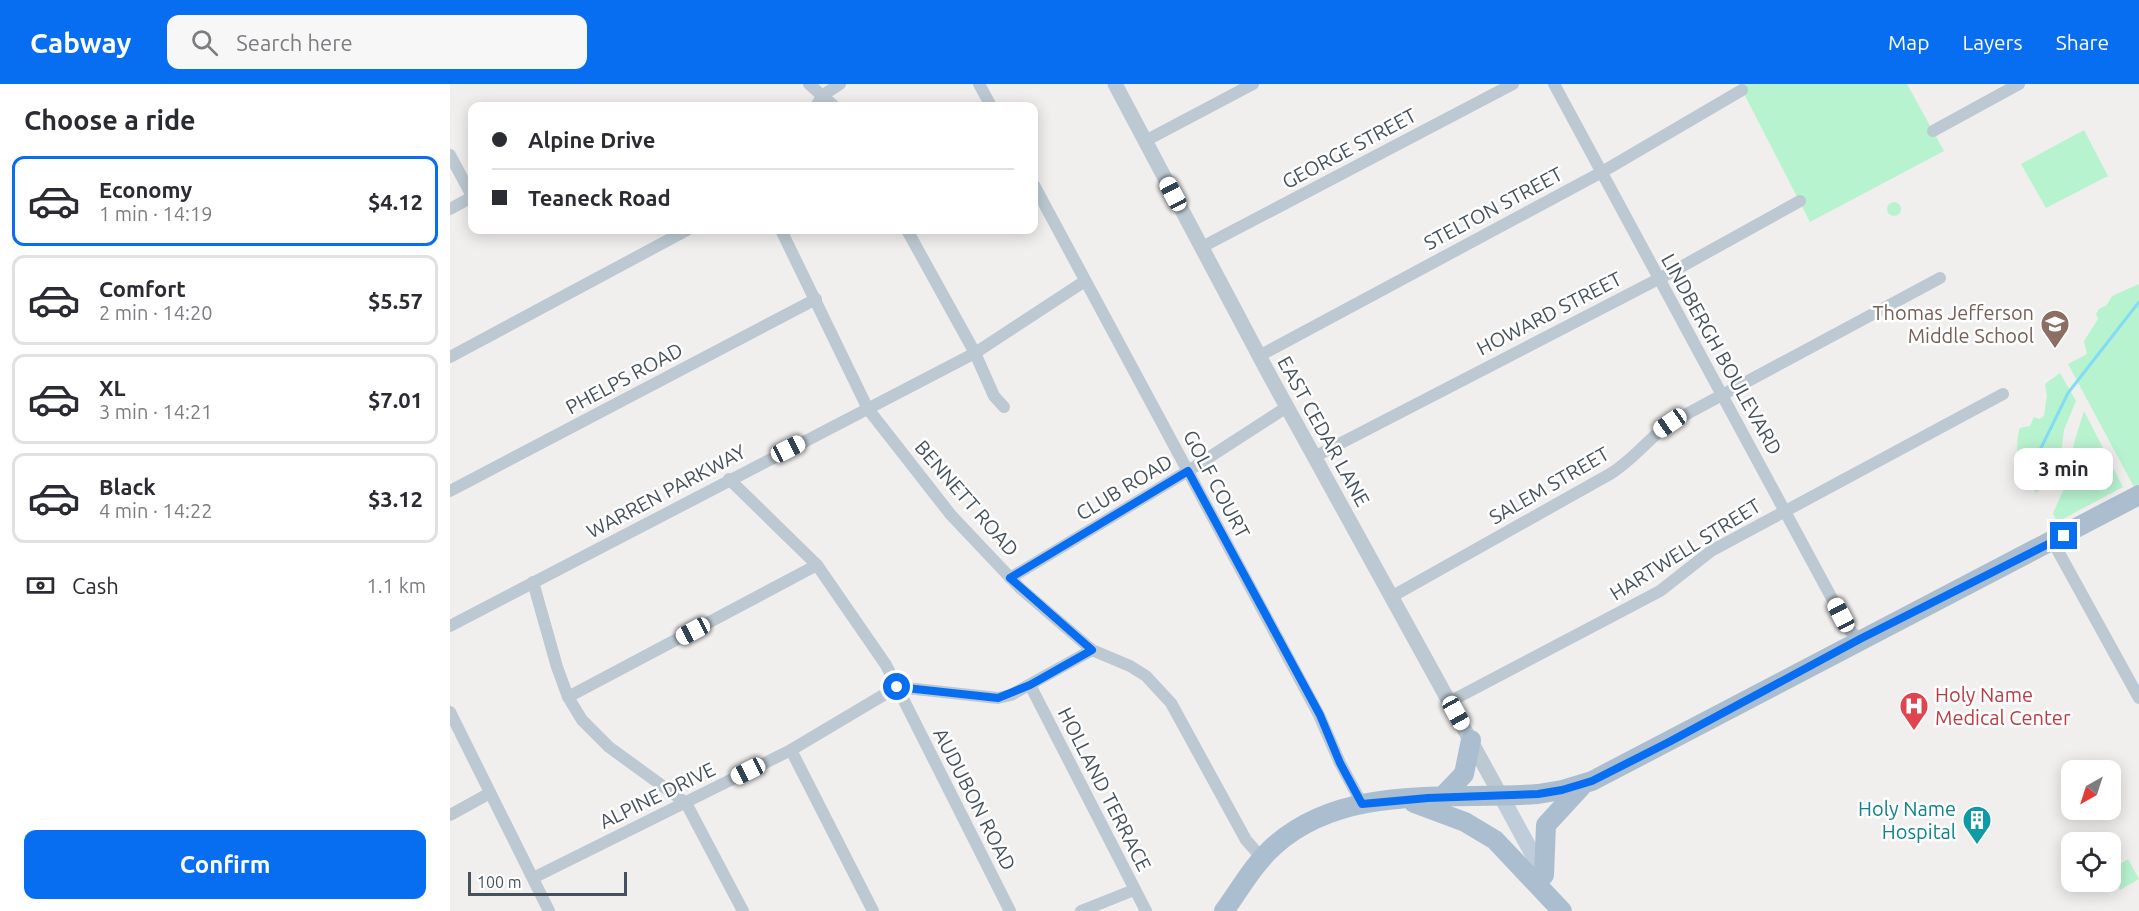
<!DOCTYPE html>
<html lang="en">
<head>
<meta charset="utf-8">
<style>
  body { margin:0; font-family:Ubuntu,sans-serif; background:#f7f7f7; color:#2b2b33; height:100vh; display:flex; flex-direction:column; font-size:22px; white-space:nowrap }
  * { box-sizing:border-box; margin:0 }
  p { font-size:20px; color:#7c7c81 }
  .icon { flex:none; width:33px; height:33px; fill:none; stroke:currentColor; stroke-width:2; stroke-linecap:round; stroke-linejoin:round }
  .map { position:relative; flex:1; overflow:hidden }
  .details { display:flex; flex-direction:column; background:#fff; width:450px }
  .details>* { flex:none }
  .hud { position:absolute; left:18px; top:18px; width:570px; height:132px; border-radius:12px; box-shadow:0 3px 15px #0003; display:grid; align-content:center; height:132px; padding:0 24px; background:#fff }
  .needle { width:39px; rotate:219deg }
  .fabs { position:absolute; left:1611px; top:676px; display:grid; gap:12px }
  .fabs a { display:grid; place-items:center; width:60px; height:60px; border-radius:12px; background:#fff; box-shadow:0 3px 15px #0003; font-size:30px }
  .scale { position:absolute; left:18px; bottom:15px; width:159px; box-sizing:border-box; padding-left:6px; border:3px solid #45525e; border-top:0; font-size:16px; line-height:21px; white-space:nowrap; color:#45525e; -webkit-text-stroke:4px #fff; paint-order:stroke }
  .end { position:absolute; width:27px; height:27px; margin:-14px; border:8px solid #086ef1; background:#fff; box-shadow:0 0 0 3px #fff }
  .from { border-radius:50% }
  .bubble { position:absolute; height:42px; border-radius:12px; background:#fff; box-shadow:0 3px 15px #0003; font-size:20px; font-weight:700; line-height:42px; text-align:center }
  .car { position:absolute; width:18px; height:36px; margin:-18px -9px; border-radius:8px; box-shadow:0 0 4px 2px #0007; background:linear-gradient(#fff 24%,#345 0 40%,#fff 0 76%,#345 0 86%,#fff 0) }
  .hud b { display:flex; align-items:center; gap:21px; height:57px; font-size:22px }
  .hud b+b { border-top:2px solid #e1e1e2 }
  .hud i { width:15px; height:15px; background:#2b2b33 }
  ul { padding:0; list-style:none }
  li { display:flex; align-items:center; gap:18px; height:90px; margin:0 12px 9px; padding:0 12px; border:3px solid #e1e1e2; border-radius:12px }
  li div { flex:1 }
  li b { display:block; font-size:22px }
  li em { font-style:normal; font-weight:700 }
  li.current { border-color:#086ef1 }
  li>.icon { width:54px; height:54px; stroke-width:1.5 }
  h2 { padding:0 24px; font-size:27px; line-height:72px }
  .pay { display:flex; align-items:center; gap:15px; height:66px; padding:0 24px; font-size:22px }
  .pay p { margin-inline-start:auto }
  .cta { display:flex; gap:12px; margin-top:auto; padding:12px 24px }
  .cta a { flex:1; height:69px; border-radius:12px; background:#086ef1; color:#fff; font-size:24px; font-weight:700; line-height:69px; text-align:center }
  header { display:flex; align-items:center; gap:36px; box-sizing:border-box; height:84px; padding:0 30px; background:#086ef1; color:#fff }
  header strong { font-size:28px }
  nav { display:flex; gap:33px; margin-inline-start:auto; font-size:21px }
  .search { width:420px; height:54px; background:#f7f7f7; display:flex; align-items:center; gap:15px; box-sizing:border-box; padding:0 21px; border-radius:12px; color:#7c7c81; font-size:22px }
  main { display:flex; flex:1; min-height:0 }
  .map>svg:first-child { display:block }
</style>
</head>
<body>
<header>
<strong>Cabway</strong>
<div class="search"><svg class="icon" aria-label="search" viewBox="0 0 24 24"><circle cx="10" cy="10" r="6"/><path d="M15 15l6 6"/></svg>Search here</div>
<nav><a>Map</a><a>Layers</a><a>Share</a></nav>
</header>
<main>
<section class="details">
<h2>Choose a ride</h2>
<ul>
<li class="current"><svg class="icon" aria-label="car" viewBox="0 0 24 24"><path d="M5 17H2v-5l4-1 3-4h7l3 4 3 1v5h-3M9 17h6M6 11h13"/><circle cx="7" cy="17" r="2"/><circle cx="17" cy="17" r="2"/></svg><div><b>Economy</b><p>1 min · 14:19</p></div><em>$4.12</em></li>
<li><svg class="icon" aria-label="car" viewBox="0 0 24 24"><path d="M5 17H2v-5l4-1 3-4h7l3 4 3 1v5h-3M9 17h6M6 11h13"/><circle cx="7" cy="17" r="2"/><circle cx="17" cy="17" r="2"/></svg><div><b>Comfort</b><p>2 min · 14:20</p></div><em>$5.57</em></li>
<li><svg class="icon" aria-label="car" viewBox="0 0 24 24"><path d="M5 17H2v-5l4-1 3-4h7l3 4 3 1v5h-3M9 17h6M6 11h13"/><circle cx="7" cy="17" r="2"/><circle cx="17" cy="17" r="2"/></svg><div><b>XL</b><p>3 min · 14:21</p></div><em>$7.01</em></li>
<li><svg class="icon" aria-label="car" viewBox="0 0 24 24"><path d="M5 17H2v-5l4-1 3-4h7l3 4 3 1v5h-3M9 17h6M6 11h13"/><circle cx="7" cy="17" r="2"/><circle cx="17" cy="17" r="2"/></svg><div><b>Black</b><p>4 min · 14:22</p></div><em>$3.12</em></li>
</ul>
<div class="pay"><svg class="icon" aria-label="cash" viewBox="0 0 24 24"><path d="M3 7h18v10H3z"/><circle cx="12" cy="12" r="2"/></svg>Cash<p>1.1 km</p></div>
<div class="cta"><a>Confirm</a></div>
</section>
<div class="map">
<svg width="1689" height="827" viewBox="0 0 1689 827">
  <rect width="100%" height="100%" fill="#f1eeee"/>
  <g fill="#b8f3cf">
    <polygon points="1289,0 1457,0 1494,67 1360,138"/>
    <polygon points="1634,46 1658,92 1596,124 1571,80"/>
    <circle cx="1444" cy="125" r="7"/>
    <polygon points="1689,200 1689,401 1684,403 1618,280 1637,270 1634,257 1648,235 1646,230 1649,225 1657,221 1662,212"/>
    <path d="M1610,289l16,28 -12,29 -5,40 -23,23 -20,-31c2,-11 0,-25 4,-34l10,-2 4,-9 5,2 5,-3 3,-21 -2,-11z"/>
    <polygon points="1634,327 1673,403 1607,438 1603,429 1617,398 1624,359"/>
    <polygon points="1678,775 1689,795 1670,806 1661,786"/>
  </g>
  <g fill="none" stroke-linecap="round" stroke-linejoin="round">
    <polyline stroke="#81dcf4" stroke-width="3" points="1590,366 1618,309 1689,218"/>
    <g stroke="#bdc9d2" stroke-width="12">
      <polyline points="359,0 384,22"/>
      <polyline points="529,0 541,22"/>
      <polyline points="1104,0 1399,546 1410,555"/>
      <polyline points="366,22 373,11 390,0"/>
      <polyline points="1483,47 1569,0"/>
      <polyline points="695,57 803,0"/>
      <polyline points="0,71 22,112"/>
      <polyline points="584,101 869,631 890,679 912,720"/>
      <polyline points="0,125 22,113"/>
      <polyline points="331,146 418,325 501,431 570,504 642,566 680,582 696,592 721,619 796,756 812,774"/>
      <polyline points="457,146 525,269 544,312 554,323"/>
      <polyline points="752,163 1063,0"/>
      <polyline points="809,272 1152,88 1292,6"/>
      <polyline points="0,273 237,146"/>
      <polyline points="864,373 1220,189 1350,117"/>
      <polyline points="279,395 367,481 436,581 560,827"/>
      <polyline points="0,407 366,215"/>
      <polyline points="1603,458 1689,614"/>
      <polyline points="560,494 738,387 837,323"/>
      <polyline points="83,498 107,583 118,613 132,636 159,663 236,719 293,827"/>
      <path d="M941,513l219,-123c23,-14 38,-35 60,-51l270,-145"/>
      <polyline points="0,542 525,269 635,197"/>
      <polyline points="580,601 696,827"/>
      <polyline points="118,613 367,481"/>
      <polyline points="999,618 1210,507 1261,467 1553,310"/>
      <polyline points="0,628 99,827"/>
      <polyline points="341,666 423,827"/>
      <polyline points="0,731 40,709"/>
      <polyline points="83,794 341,666 447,603 548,614 561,611 642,566"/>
      <polyline points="631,827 684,806"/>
    </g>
    <polyline stroke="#bdc9d2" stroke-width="15" points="665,0 821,294 1051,712"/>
    <polyline stroke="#bfccd9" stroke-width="16" points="1051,712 1095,793"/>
    <g stroke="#abbed0" stroke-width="20">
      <polyline points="992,713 1014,690 1021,656"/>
      <polyline points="964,719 1015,738 1045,756 1112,827"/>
      <polyline points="1094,791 1096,741 1131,703"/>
      <path d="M774,827c16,-22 30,-47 50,-65 71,-64 177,-45 264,-52l24,-4 30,-9 547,-286"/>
    </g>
  </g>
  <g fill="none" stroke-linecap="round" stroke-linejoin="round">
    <polyline stroke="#086ef1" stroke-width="8" points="447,603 548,614 580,601 642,566 560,494 738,387 870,631 890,679 912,720 978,714 1088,710 1112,706 1142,697 1219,658 1410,555 1614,452"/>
  </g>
  <defs>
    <g id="school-pin" transform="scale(1.5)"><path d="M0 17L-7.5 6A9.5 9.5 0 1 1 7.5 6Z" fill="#8d6e63" stroke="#fff"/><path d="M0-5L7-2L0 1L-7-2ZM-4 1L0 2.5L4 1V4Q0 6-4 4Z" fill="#fff"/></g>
    <g id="hospital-pin" transform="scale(1.5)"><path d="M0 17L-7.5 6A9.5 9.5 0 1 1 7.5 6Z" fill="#e0444e" stroke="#fff"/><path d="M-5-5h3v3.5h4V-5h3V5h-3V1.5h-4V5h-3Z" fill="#fff"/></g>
    <g id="building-pin" transform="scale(1.5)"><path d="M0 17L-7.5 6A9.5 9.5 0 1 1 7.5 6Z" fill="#0f9aa8" stroke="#fff"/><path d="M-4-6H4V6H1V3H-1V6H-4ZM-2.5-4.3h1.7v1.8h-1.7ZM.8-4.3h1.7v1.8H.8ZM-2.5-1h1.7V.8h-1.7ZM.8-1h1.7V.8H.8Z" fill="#fff"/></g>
  </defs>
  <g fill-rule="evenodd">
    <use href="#school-pin" x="1605" y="240"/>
    <use href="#hospital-pin" x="1464" y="622"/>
    <use href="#building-pin" x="1527" y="736"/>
  </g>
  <g text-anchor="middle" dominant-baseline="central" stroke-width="5" stroke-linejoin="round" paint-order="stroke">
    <g font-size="20" fill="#45525e" stroke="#fff">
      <text transform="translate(899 64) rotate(-28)">GEORGE STREET</text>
      <text transform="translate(1043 124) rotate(-28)">STELTON STREET</text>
      <text transform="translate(1099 229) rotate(-27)">HOWARD STREET</text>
      <text transform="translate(1272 270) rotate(61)">LINDBERGH BOULEVARD</text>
      <text transform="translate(174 294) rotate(-28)">PHELPS ROAD</text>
      <text transform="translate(874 347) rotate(61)">EAST CEDAR LANE</text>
      <text transform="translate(767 400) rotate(62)">GOLF COURT</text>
      <text transform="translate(1099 401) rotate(-30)">SALEM STREET</text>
      <text transform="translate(674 403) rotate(-31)">CLUB ROAD</text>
      <text transform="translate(216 407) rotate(-28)">WARREN PARKWAY</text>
      <text transform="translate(517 414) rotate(49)">BENNETT ROAD</text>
      <text transform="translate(1235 465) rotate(-32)">HARTWELL STREET</text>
      <text transform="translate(655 705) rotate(63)">HOLLAND TERRACE</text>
      <text transform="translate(207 711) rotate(-26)">ALPINE DRIVE</text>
      <text transform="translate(525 715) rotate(63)">AUDUBON ROAD</text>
    </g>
    <g font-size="20" fill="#785e54" stroke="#fff" text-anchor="end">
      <text x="1584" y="228">Thomas Jefferson<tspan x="1584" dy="23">Middle School</tspan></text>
    </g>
    <g font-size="20" fill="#be3a42" stroke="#fff" text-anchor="start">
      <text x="1485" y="610">Holy Name<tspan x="1485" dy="23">Medical Center</tspan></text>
    </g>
    <g font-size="20" fill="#0d838f" stroke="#fff" text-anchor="end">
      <text x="1506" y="724">Holy Name<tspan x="1506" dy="23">Hospital</tspan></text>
    </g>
  </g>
</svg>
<div class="fabs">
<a><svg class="needle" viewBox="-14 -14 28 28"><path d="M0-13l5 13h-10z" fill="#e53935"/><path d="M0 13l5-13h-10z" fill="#7c7c81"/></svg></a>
<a><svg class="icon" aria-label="locate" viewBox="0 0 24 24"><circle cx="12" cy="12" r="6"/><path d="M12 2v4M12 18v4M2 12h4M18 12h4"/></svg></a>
</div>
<div class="scale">100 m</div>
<i class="end from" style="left:447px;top:603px"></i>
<i class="end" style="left:1614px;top:452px"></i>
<div class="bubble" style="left:1564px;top:364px;width:99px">3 min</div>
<i class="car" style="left:723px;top:110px;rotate:332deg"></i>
<i class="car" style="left:1220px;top:339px;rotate:235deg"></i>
<i class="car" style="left:338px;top:365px;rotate:63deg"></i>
<i class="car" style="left:1391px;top:531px;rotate:332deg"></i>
<i class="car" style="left:243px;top:547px;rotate:242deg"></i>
<i class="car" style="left:1006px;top:629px;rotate:151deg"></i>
<i class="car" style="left:298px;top:687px;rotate:243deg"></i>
<div class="hud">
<b><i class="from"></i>Alpine Drive</b>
<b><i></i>Teaneck Road</b>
</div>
</div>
</main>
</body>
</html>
